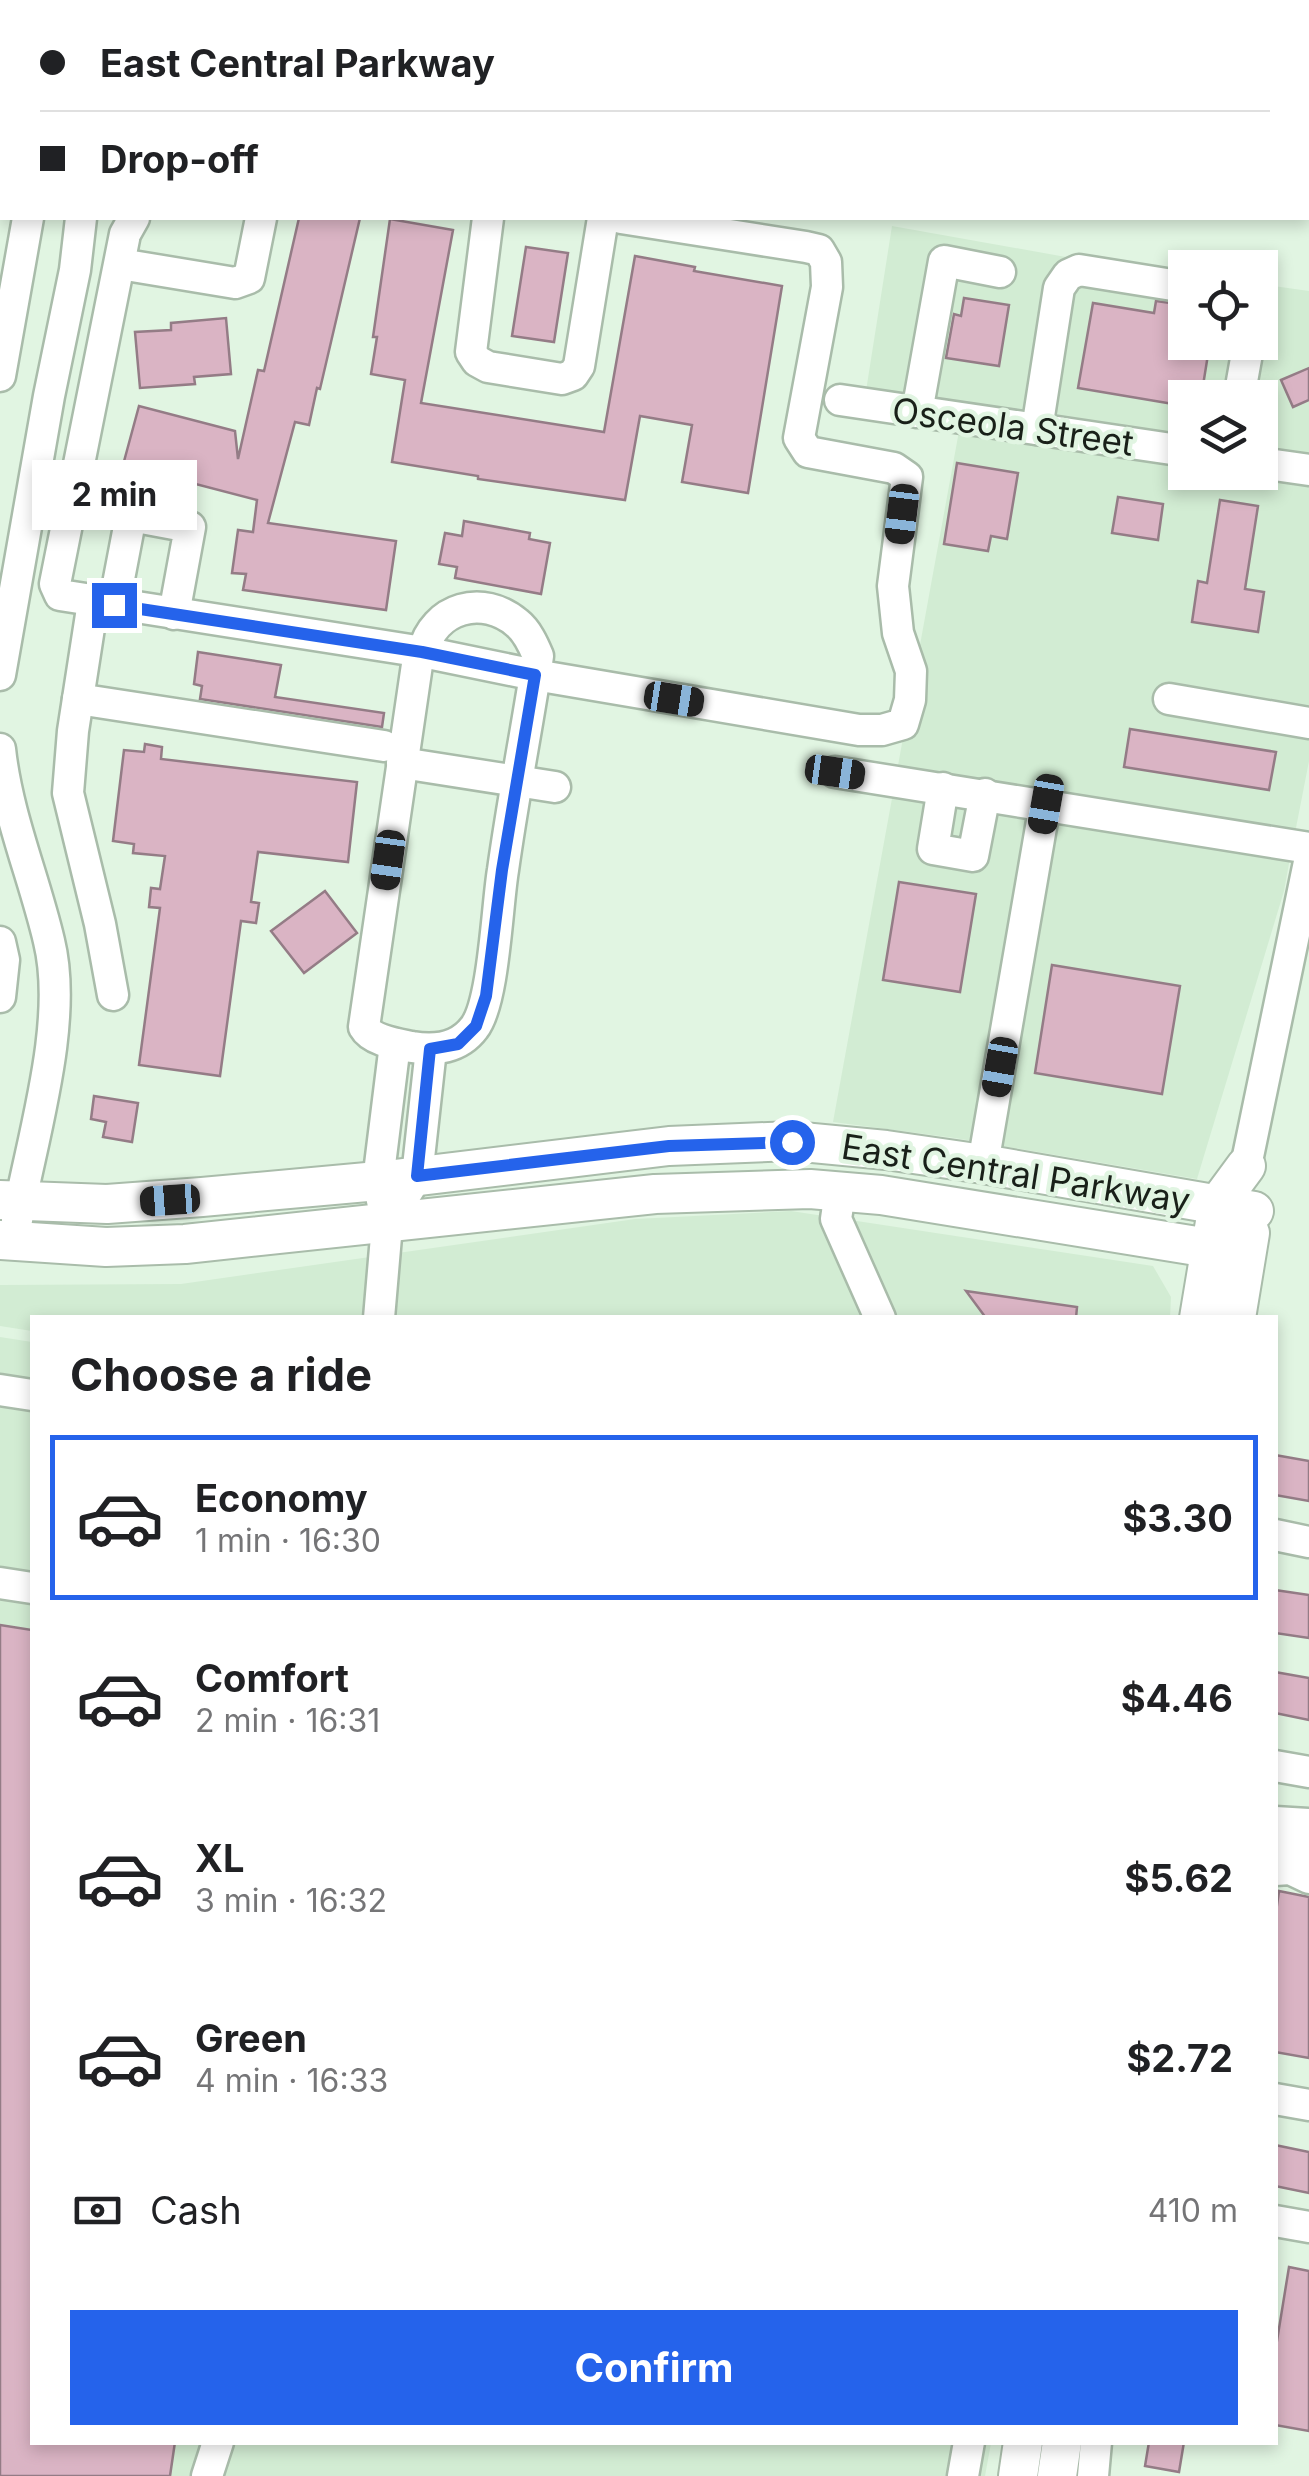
<!DOCTYPE html>
<html lang="en">
<head>
<meta charset="utf-8">
<style>
  body { margin:0; font-family:Inter,sans-serif; background:#f6f6f6; color:#202124; height:100vh; display:flex; flex-direction:column; font-size:38px; white-space:nowrap }
  * { box-sizing:border-box; margin:0 }
  p { font-size:32px; color:#757577 }
  .icon { flex:none; width:55px; height:55px; fill:none; stroke:currentColor; stroke-width:2; stroke-linecap:round; stroke-linejoin:round }
  .map { position:relative; flex:1; overflow:hidden }
  .details { position:absolute; left:30px; top:1315px; width:1248px; height:1130px; display:flex; flex-direction:column; background:#fff; border-radius:0px; box-shadow:0 5px 15px #0003 }
  .details>* { flex:none }
  .top-card { position:absolute; left:0px; top:0px; width:1310px; height:220px; box-shadow:0 5px 15px #0003; display:grid; align-content:center; height:220px; padding:0 40px; background:#fff }
  .buttons { position:absolute; left:1168px; top:250px; display:grid; gap:20px }
  .buttons a { display:grid; place-items:center; width:110px; height:110px; border-radius:0px; background:#fff; box-shadow:0 5px 15px #0003; font-size:50px }
  .end { position:absolute; width:45px; height:45px; margin:-22px; border:12px solid #2563eb; background:#fff; box-shadow:0 0 0 5px #fff }
  .from { border-radius:50% }
  .bubble { position:absolute; height:70px; border-radius:0px; background:#fff; box-shadow:0 5px 15px #0003; font-size:32px; font-weight:700; line-height:70px; text-align:center }
  .car { position:absolute; width:30px; height:60px; margin:-30px -15px; border-radius:12px; box-shadow:0 0 8px 2px #0007; background:linear-gradient(#222 24%,#8ab4d8 0 40%,#222 0 76%,#8ab4d8 0 86%,#222 0) }
  .top-card b { display:flex; align-items:center; gap:35px; height:95px; font-size:38px }
  .top-card b+b { border-top:2px solid #e0e0e0 }
  .top-card i { width:25px; height:25px; background:#202124 }
  ul { padding:0; list-style:none }
  li { display:flex; align-items:center; gap:30px; height:165px; margin:0 20px 15px; padding:0 20px; border:5px solid transparent; border-radius:0px }
  li div { flex:1 }
  li b { display:block; font-size:38px }
  li em { font-style:normal; font-weight:700 }
  li.active { border-color:#2563eb }
  li>.icon { width:90px; height:90px; stroke-width:1.5 }
  h2 { padding:0 40px; font-size:45px; line-height:120px }
  .pay { display:flex; align-items:center; gap:25px; height:110px; padding:0 40px; font-size:38px }
  .pay p { margin-inline-start:auto }
  .button { display:flex; gap:20px; margin-top:auto; padding:20px 40px }
  .button a { flex:1; height:115px; border-radius:0px; background:#2563eb; color:#fff; font-size:40px; font-weight:700; line-height:115px; text-align:center }
  .map>svg:first-child { display:block }
</style>
</head>
<body>
<div class="map">
<svg width="1309" height="2476" viewBox="0 0 1309 2476">
  <rect width="100%" height="100%" fill="#e1f5e2"/>
  <g fill="#d2ecd3">
    <polygon points="892,226 1094,262 1185,274 1185,342 1260,342 1260,284 1309,291 1309,457 1260,450 1260,398 1185,398 1185,439 866,391"/>
    <polygon points="959,431 1185,465 1185,472 1238,473 1309,483 1309,761 1295,833 914,770 1290,858 1284,891 1197,1179 955,1138 833,1122"/>
    <polygon points="791,1211 1153,1266 1171,1297 1170,1318 32,1318 32,1331 0,1326 0,1285 181,1284 635,1219"/>
    <polygon points="0,1337 32,1342 32,2442 991,2443 985,2476 0,2476"/>
  </g>
  <g fill="#dab4c4" stroke="#947c86" stroke-width="2.5">
    <polygon points="299,218 360,218 320,389 317,388 309,425 295,422 268,523 396,541 386,610 243,590 246,574 232,573 238,530 253,532 257,500 123,465 139,406 235,431 238,459 258,370 264,371"/>
    <polygon points="390,219 453,230 421,403 604,432 635,256 695,267 694,271 782,286 748,493 682,482 692,425 640,416 625,500 478,479 478,476 392,462 405,380 371,374 377,337 373,337"/>
    <polygon points="526,247 568,253 554,342 512,336"/>
    <polygon points="964,298 1009,305 999,366 946,358 954,314 961,316"/>
    <polygon points="1156,301 1185,305 1185,342 1210,342 1201,398 1185,398 1185,406 1078,388 1093,303 1154,313"/>
    <polygon points="226,318 231,374 194,377 195,384 140,388 135,332 171,330 171,323"/>
    <polygon points="1309,368 1309,400 1293,407 1281,380"/>
    <polygon points="957,463 1018,473 1007,539 991,536 988,551 944,544"/>
    <polygon points="1118,497 1163,504 1158,540 1112,533"/>
    <polygon points="1220,500 1258,506 1245,589 1264,592 1258,632 1192,622 1198,581 1207,583"/>
    <polygon points="464,521 530,533 529,539 550,543 541,594 455,578 457,567 439,564 445,533 462,536"/>
    <polygon points="198,652 281,665 275,697 384,713 382,727 200,699 202,686 194,684"/>
    <polygon points="1130,729 1276,752 1269,790 1124,767"/>
    <polygon points="145,744 162,747 161,759 357,782 348,862 258,852 251,902 259,903 256,923 241,921 220,1076 139,1065 160,908 149,907 151,888 160,889 165,856 133,853 134,844 113,841 124,750 144,752"/>
    <polygon points="899,882 976,894 960,992 883,980"/>
    <polygon points="325,891 357,933 304,973 271,931"/>
    <polygon points="1052,965 1180,986 1162,1094 1035,1073"/>
    <polygon points="94,1096 138,1103 132,1142 103,1137 106,1122 91,1119"/>
    <polygon points="966,1291 1077,1307 1076,1318 986,1318"/>
    <polygon points="1275,1455 1309,1461 1309,1501 1275,1495"/>
    <polygon points="1275,1590 1309,1595 1309,1638 1275,1633"/>
    <polygon points="0,1625 32,1630 32,2442 175,2442 170,2476 0,2476"/>
    <polygon points="1275,1672 1309,1678 1309,1720 1275,1713"/>
    <polygon points="1279,1891 1309,1897 1309,2058 1275,2052 1275,1919"/>
    <polygon points="1275,2145 1309,2152 1309,2193 1275,2186"/>
    <polygon points="1289,2267 1309,2271 1309,2431 1275,2425 1275,2353"/>
    <polygon points="1149,2442 1184,2442 1179,2472 1145,2466"/>
  </g>
  <g fill="none" stroke-linecap="round" stroke-linejoin="round">
    <g stroke="#a9bcaa" stroke-width="35">
      <g id="minor">
        <polyline points="655,0 671,2"/>
        <polyline points="0,27 2,31"/>
        <polyline points="1308,101 1309,101"/>
        <polyline points="0,127 2,131"/>
        <polyline points="134,218 125,234 55,584 60,595 423,652 535,675 859,730 882,730 903,724 910,700 911,671 898,633 893,586 907,477 894,468 808,452 799,438 827,287 826,262 819,250 806,247 621,218"/>
        <polyline points="488,218 471,352 477,361 488,367 562,379 573,375 579,366 603,218"/>
        <polyline points="120,264 235,283 249,278 261,218"/>
        <polyline points="0,376 28,218"/>
        <polyline points="1239,398 1249,342"/>
        <polyline points="840,400 1185,451"/>
        <polyline points="917,412 944,261 1000,272"/>
        <polyline points="1037,429 1059,288 1068,275 1079,270 1185,287"/>
        <polyline points="1260,463 1309,470"/>
        <polyline points="93,602 73,731 68,793 100,924 113,995"/>
        <polyline points="114,605 131,516 190,527 174,614"/>
        <path d="M419,651l-55,376c8,14 33,17 48,20 23,4 47,1 62,-19 20,-25 23,-123 29,-158 10,-72 24,-142 35,-214 -5,-12 -11,-25 -21,-33 -34,-29 -83,-16 -94,29"/>
        <polyline points="0,675 49,396 75,270 81,218"/>
        <polyline points="78,699 384,746"/>
        <polyline points="1169,699 1309,723"/>
        <path d="M0,749c7,66 34,128 49,192 20,81 -17,197 -32,279"/>
        <polyline points="402,763 555,787"/>
        <polyline points="835,772 1309,848"/>
        <polyline points="943,788 933,849 973,856 985,794"/>
        <polyline points="0,942 4,960 0,997"/>
        <polyline points="983,1164 1045,804"/>
        <polyline points="1246,1166 1309,862"/>
        <polyline points="407,1192 417,1176 431,1049"/>
        <polyline points="840,1192 836,1219 880,1318"/>
        <polyline points="379,1318 387,1225 378,1181 395,1044"/>
        <polyline points="0,1390 32,1395"/>
        <polyline points="1275,1535 1309,1542"/>
        <polyline points="0,1583 32,1588"/>
        <polyline points="1275,1766 1309,1772"/>
        <polyline points="1275,1822 1309,1824"/>
        <polyline points="1275,1845 1309,1848"/>
        <polyline points="1275,1870 1290,1869 1309,1878"/>
        <polyline points="1275,2099 1309,2105"/>
        <polyline points="1275,2221 1309,2227"/>
        <polyline points="207,2476 218,2442"/>
        <polyline points="963,2476 969,2442"/>
        <polyline points="1093,2476 1096,2442"/>
      </g>
    </g>
    <g stroke="#a9bcaa" stroke-width="42">
      <g id="major">
        <polyline points="0,1200 107,1204 202,1197 378,1181 669,1146 792,1141 886,1150 983,1164 1254,1211"/>
        <polyline points="0,1240 106,1247 185,1244 655,1194 810,1189 881,1195 1246,1254"/>
        <polyline points="1199,1318 1218,1204 1246,1166"/>
        <polyline points="1236,1318 1250,1233"/>
        <polyline points="1018,2476 1023,2442"/>
        <polyline points="1057,2476 1062,2442"/>
      </g>
    </g>
    <use href="#minor" stroke="#fff" stroke-width="30"/>
    <use href="#major" stroke="#fff" stroke-width="38"/>
  </g>
  <g fill="none" stroke-linecap="round" stroke-linejoin="round">
    <polyline stroke="#2563eb" stroke-width="12" points="114,605 422,652 535,675 502,870 486,996 476,1026 458,1044 430,1049 417,1176 669,1146 792,1142"/>
  </g>
  <g text-anchor="middle" dominant-baseline="central" stroke-width="9" stroke-linejoin="round" paint-order="stroke">
    <g font-size="35" fill="#192019" stroke="#e1f5e2">
      <text transform="translate(1013 426) rotate(8)">Osceola Street</text>
      <text transform="translate(1016 1173) rotate(9)">East Central Parkway</text>
    </g>
  </g>
</svg>
<div class="buttons">
<a><svg class="icon" aria-label="locate" viewBox="0 0 24 24"><circle cx="12" cy="12" r="6"/><path d="M12 2v4M12 18v4M2 12h4M18 12h4"/></svg></a>
<a><svg class="icon" aria-label="layers" viewBox="0 0 24 24"><path d="M12 4l9 5-9 5-9-5zM3 14l9 5 9-5"/></svg></a>
</div>
<i class="end from" style="left:792px;top:1142px"></i>
<i class="end" style="left:114px;top:605px"></i>
<div class="bubble" style="left:32px;top:460px;width:165px">2 min</div>
<i class="car" style="left:902px;top:514px;rotate:187deg"></i>
<i class="car" style="left:674px;top:699px;rotate:99deg"></i>
<i class="car" style="left:835px;top:772px;rotate:98deg"></i>
<i class="car" style="left:1046px;top:804px;rotate:190deg"></i>
<i class="car" style="left:388px;top:860px;rotate:188deg"></i>
<i class="car" style="left:1000px;top:1067px;rotate:190deg"></i>
<i class="car" style="left:170px;top:1200px;rotate:266deg"></i>
<div class="top-card">
<b><i class="from"></i>East Central Parkway</b>
<b><i></i>Drop-off</b>
</div>
<section class="details">
<h2>Choose a ride</h2>
<ul>
<li class="active"><svg class="icon" aria-label="car" viewBox="0 0 24 24"><path d="M5 17H2v-5l4-1 3-4h7l3 4 3 1v5h-3M9 17h6M6 11h13"/><circle cx="7" cy="17" r="2"/><circle cx="17" cy="17" r="2"/></svg><div><b>Economy</b><p>1 min · 16:30</p></div><em>$3.30</em></li>
<li><svg class="icon" aria-label="car" viewBox="0 0 24 24"><path d="M5 17H2v-5l4-1 3-4h7l3 4 3 1v5h-3M9 17h6M6 11h13"/><circle cx="7" cy="17" r="2"/><circle cx="17" cy="17" r="2"/></svg><div><b>Comfort</b><p>2 min · 16:31</p></div><em>$4.46</em></li>
<li><svg class="icon" aria-label="car" viewBox="0 0 24 24"><path d="M5 17H2v-5l4-1 3-4h7l3 4 3 1v5h-3M9 17h6M6 11h13"/><circle cx="7" cy="17" r="2"/><circle cx="17" cy="17" r="2"/></svg><div><b>XL</b><p>3 min · 16:32</p></div><em>$5.62</em></li>
<li><svg class="icon" aria-label="car" viewBox="0 0 24 24"><path d="M5 17H2v-5l4-1 3-4h7l3 4 3 1v5h-3M9 17h6M6 11h13"/><circle cx="7" cy="17" r="2"/><circle cx="17" cy="17" r="2"/></svg><div><b>Green</b><p>4 min · 16:33</p></div><em>$2.72</em></li>
</ul>
<div class="pay"><svg class="icon" aria-label="cash" viewBox="0 0 24 24"><path d="M3 7h18v10H3z"/><circle cx="12" cy="12" r="2"/></svg>Cash<p>410 m</p></div>
<div class="button"><a>Confirm</a></div>
</section>
</div>
</body>
</html>
